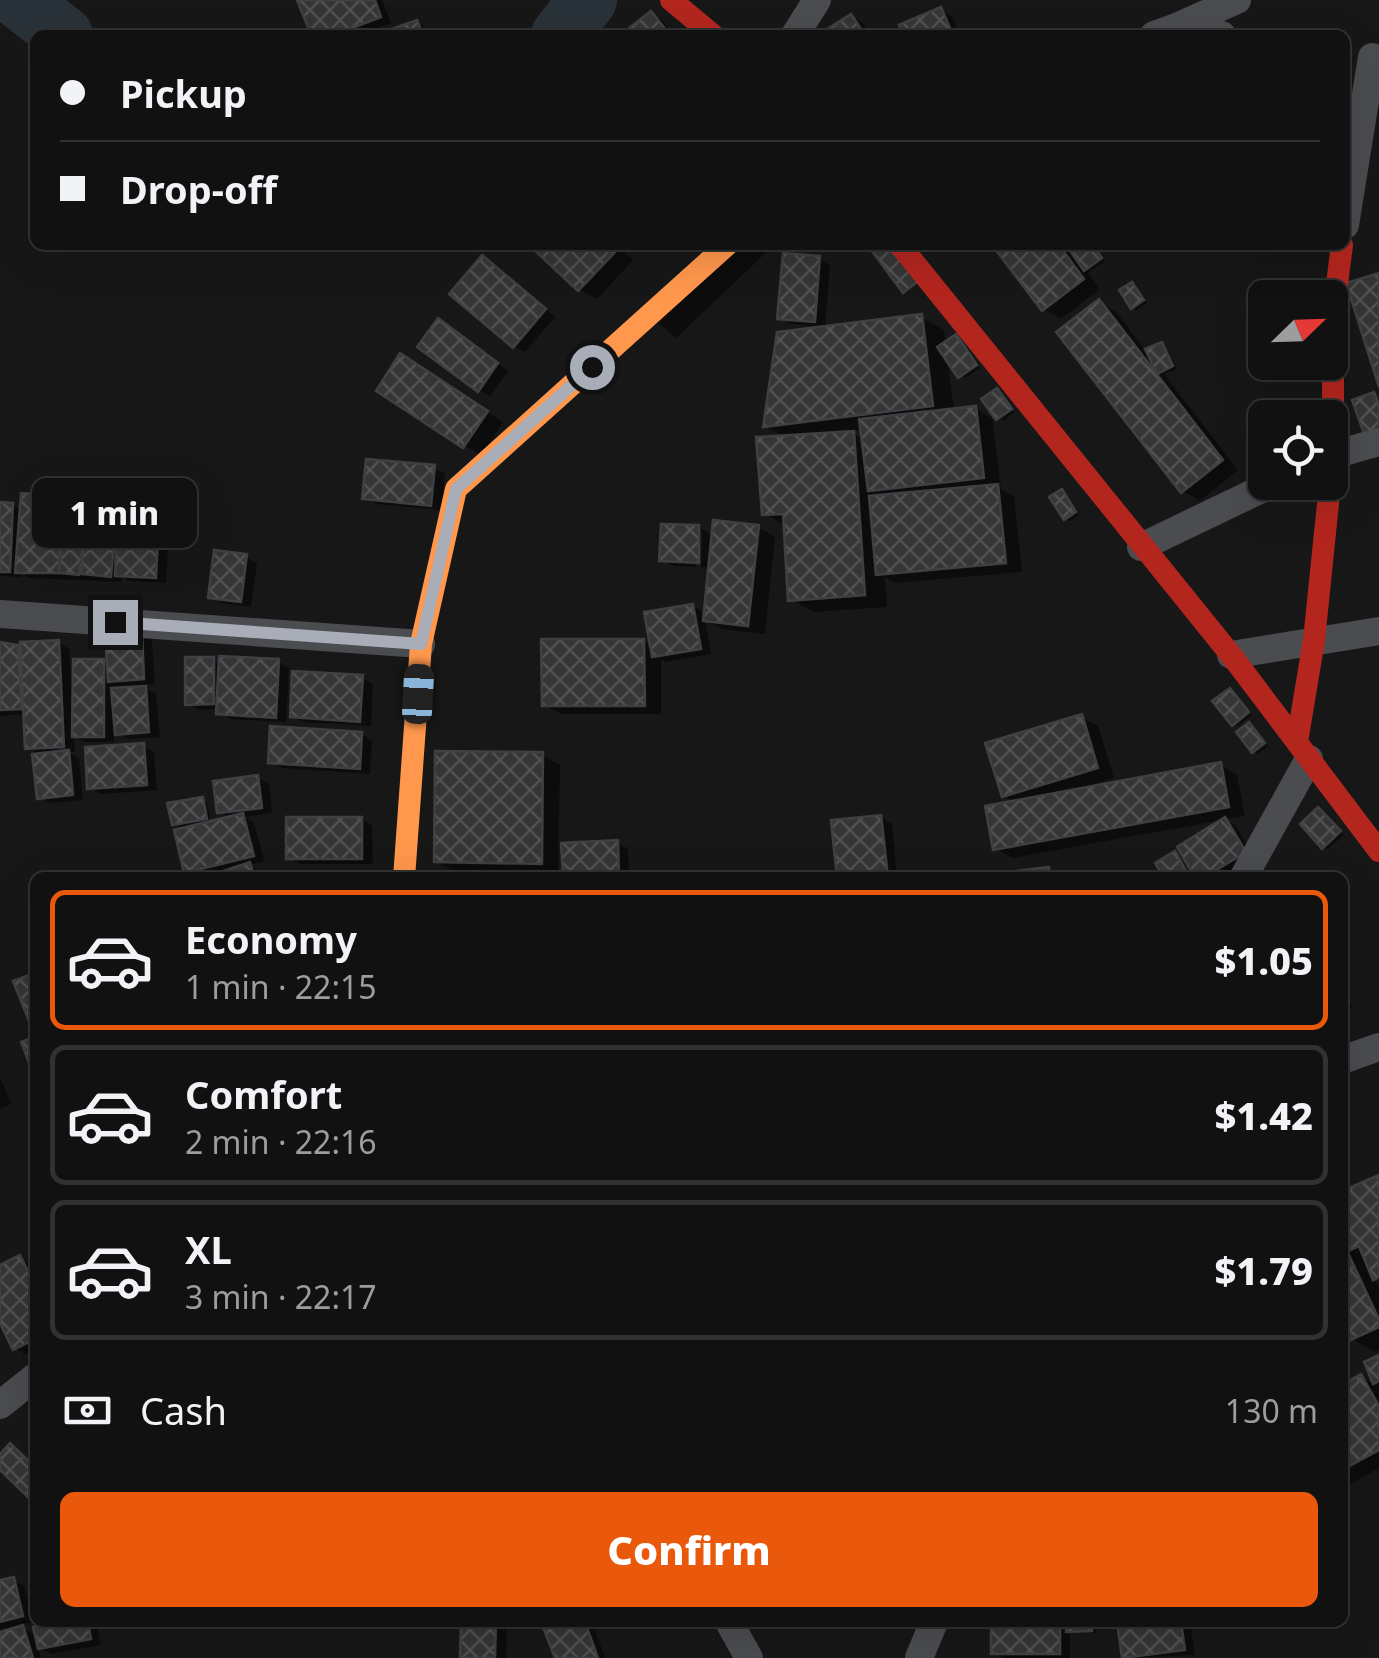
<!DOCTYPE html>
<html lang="en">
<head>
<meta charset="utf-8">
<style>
  body { margin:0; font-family:"Noto Sans",sans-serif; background:#1e1f1f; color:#f1f3f6; height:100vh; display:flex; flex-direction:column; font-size:38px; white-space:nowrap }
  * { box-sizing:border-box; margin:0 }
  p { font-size:32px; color:#9c9d9f }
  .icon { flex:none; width:55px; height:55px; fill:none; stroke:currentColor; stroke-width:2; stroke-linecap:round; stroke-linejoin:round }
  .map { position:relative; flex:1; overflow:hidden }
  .details { position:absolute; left:30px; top:872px; width:1318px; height:755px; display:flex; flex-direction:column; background:#111; border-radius:15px; box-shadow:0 10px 40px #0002,0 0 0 2px #303131 }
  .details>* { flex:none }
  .top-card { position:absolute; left:30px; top:30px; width:1320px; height:220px; border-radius:15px; box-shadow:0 10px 40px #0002,0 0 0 2px #303131; display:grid; align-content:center; height:220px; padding:0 30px; background:#111 }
  .needle { width:65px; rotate:67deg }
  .fabs { position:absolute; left:1248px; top:280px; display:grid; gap:20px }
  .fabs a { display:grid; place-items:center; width:100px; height:100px; border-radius:15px; background:#111; box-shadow:0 10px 40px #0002,0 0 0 2px #303131; font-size:50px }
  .end { position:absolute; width:45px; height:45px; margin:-22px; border:12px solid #a8adb8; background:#111; box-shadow:0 0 0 5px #111 }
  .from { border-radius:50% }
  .bubble { position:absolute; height:70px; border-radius:15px; background:#111; box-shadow:0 10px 40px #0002,0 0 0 2px #303131; font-size:32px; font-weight:800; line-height:70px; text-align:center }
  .car { position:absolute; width:30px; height:60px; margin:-30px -15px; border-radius:12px; box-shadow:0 0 8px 2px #0007; background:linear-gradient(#222 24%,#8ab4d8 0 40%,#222 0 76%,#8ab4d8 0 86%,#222 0) }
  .top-card b { display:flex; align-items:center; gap:35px; height:95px; font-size:38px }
  .top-card b+b { border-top:2px solid #303131 }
  .top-card i { width:25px; height:25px; background:#f1f3f6 }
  ul { padding:18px 0 0; list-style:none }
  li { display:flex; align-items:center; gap:30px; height:140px; margin:0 20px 15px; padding:0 10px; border:5px solid #303131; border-radius:15px }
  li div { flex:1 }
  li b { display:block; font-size:38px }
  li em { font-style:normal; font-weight:800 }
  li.on { border-color:#ea580c }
  li>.icon { width:90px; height:90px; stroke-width:1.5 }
  .pay { display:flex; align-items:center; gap:25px; height:110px; padding:0 30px; font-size:38px }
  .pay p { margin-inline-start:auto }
  .cta { display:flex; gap:20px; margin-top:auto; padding:20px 30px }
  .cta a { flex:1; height:115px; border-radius:15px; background:#ea580c; color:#fff; font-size:40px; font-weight:800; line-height:115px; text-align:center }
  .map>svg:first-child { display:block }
</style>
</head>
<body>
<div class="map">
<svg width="1379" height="1658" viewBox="0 0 1379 1658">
  <defs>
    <pattern id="building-cross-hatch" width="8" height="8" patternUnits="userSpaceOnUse" patternTransform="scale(2.5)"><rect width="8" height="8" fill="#353536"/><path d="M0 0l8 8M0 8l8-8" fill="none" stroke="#4f5051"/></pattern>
  </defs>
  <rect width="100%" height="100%" fill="#171717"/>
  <g fill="#0007" fill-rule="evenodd">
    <polygon points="300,0 382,0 391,23 359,35 313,35"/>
    <polygon points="941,10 952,17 960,35 906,35"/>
    <polygon points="651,14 662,20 674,35 624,35"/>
    <polygon points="852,17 863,23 870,35 822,35"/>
    <polygon points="417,22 428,29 430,35 383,35"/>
    <polygon points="533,245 617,245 633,260 597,299 580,289"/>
    <polygon points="720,245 774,245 676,338 648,314"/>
    <polygon points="995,245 1094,245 1105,261 1088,273 1100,289 1061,319 1044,309"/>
    <polygon points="482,258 555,317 525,352 514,346"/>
    <path d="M819,259l11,6 -5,63 96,-11 23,13 2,14 34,24 -15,10 -18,-21 7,53 21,-2 17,10 9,71 13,8 8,75 -126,11 -11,-6 2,30 -74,5 -22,-13 -5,-73 -22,-13 22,-75 -21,-12 57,-99 -31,-3 -11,-7zM863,429l1,11 -15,-9z"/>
    <polygon points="1133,285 1147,303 1137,310 1132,307"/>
    <polygon points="1308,287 1319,293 1319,298 1281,298"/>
    <polygon points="1099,302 1116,312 1146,351 1162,344 1166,347 1177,369 1164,374 1238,470 1200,501 1183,491"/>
    <polygon points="449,328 508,371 490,396 479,390"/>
    <polygon points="417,366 503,422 482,456 379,391"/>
    <polygon points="985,400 1015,412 1003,421"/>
    <polygon points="434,468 445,474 442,510 376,504 365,498"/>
    <polygon points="88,492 99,498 96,521 120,524 159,498 170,505 166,583 129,581 122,577 122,582 29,578 21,573 21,577 0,576 0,505 13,505 22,511 61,499 69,503"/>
    <polygon points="1062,492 1079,515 1070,521 1066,518"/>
    <polygon points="699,527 714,536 758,527 775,537 765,634 722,629 705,620 711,654 665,662 661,659 661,714 561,714 544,705 644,641 653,647 693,606 706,614 711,568 701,567 702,529 697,529 696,567 673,566 662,560"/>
    <polygon points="246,557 257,563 251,607 222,603 211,596"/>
    <polygon points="141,633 152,640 155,684 140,685 156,694 160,737 128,739 114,731 114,742 85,742 74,735 75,752 68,752 79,759 83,800 50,803 39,797 41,755 28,748 26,714 0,716 0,645 22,651 58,642 69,649 71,676 75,676 103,662 109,665"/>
    <polygon points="213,660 221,665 278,662 289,668 286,722 230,719 219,709 199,710 188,703"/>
    <polygon points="362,678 373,684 371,726 303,722 292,716"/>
    <polygon points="1230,691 1252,715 1238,726 1233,724"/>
    <polygon points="1081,717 1098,726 1114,778 1087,786 1087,789 1220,765 1237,775 1245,816 1012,858 995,848 1016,802 1004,796"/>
    <polygon points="1249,725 1268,746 1258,754 1254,751"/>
    <polygon points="361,734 372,741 370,774 282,768 271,761"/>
    <polygon points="143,746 154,752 157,790 101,794 90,788"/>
    <polygon points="543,755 560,765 558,873 544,872 553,878 502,878 526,876 526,872 453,871 436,861"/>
    <polygon points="258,778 269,784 272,813 244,817 254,822 264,861 249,865 260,871 263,878 197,878 186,871 185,830 174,823 202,799 207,802 211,823 231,818 220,812"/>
    <polygon points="1318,810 1344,835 1328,849 1324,847"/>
    <polygon points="881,818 892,824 897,878 840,878"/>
    <polygon points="361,819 372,826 373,864 300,864 289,858"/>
    <polygon points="1226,820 1236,826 1255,858 1223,878 1198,878"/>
    <polygon points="617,843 628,849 629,878 566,878"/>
    <polygon points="1342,997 1352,1005 1348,1014 1342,1013"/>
    <polygon points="0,1077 11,1104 0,1109"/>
    <polygon points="1379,1178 1379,1280 1374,1278 1379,1288 1379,1350 1375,1352 1352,1339 1350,1334 1342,1337 1342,1193"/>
    <polygon points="20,1258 31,1265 35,1272 35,1350 26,1355 15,1348 0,1318 0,1268"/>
    <polygon points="1379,1358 1379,1468 1342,1489 1342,1372 1349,1384 1361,1377 1377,1386 1367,1363"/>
    <polygon points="13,1580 24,1586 33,1622 18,1625 38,1637 67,1622 93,1622 97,1625 101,1645 51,1654 37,1646 41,1658 0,1658 0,1635 16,1630 15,1626 0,1630 0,1583"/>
    <polygon points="464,1622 507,1622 506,1658 463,1658"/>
    <polygon points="544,1622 592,1622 605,1658 557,1658"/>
    <polygon points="994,1622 1096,1622 1096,1633 1070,1633 1070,1658 1003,1658 994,1652"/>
    <polygon points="1119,1622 1190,1622 1195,1655 1124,1658"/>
  </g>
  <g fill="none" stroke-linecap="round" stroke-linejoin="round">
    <g stroke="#2a3239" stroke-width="58">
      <polyline points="19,0 64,35"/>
      <polyline points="560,35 588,0"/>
    </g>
  </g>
  <g fill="url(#building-cross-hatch)" stroke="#3f4043" stroke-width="2.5">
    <polygon points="297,0 375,0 381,17 334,35 311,35"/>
    <polygon points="941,7 953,35 903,35 899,25"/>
    <polygon points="651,11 670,35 620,35"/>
    <polygon points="851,14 865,35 818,35"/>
    <polygon points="417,20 423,35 375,35"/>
    <polygon points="529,245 613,245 618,249 578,291"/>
    <polygon points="878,245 898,245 922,278 903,293 871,250"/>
    <polygon points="992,245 1059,245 1084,279 1042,311"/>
    <polygon points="1066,245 1093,245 1102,258 1084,271"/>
    <polygon points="783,253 820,256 815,322 777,319"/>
    <polygon points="482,255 546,309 513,348 449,294"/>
    <polygon points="1379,273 1379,387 1346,283"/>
    <polygon points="1132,282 1144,300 1131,309 1119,290"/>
    <polygon points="1308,284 1309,298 1278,298 1277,287"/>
    <polygon points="1099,299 1223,460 1181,493 1056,332"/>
    <polygon points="922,314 933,406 763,427 777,332"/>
    <polygon points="438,318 498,363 478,392 417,347"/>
    <polygon points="956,334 977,365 958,378 937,347"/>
    <polygon points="1162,342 1173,366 1157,374 1145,349"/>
    <polygon points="400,353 488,411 463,448 376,391"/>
    <polygon points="997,388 1012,409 996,420 981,399"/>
    <polygon points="1374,392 1379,405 1379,432 1365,437 1352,400"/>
    <polygon points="976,406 984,478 868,491 859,419"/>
    <rect x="1292" y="413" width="26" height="5"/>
    <polygon points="854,431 865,595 788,601 783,514 762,515 756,437"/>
    <polygon points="366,459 435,465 431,506 362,499"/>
    <rect x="1296" y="482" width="21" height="16"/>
    <polygon points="998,484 1006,563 876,575 869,496"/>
    <polygon points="68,488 89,490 79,575 59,573"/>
    <polygon points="1062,489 1076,512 1064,520 1049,497"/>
    <polygon points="21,493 61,496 59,573 15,573"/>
    <polygon points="118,494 160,496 156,578 115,576"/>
    <polygon points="0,502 13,503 10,572 0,572"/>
    <polygon points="86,518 116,521 111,577 81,574"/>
    <polygon points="713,520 759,525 748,626 703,621"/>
    <polygon points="661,524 699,525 699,563 659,561"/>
    <polygon points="214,550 247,554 241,602 208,598"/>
    <polygon points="693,604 701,649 652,657 644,612"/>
    <polygon points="142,631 144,679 108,682 105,633"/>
    <polygon points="541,639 644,639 645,706 542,706"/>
    <polygon points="59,640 64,747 25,749 20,642"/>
    <polygon points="0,642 18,645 22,709 0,710"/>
    <polygon points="219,656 279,659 276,718 216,714"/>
    <polygon points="185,657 214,657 214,704 185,705"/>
    <polygon points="73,659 104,659 104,737 72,737"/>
    <polygon points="292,671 363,675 360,722 290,717"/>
    <polygon points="146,686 149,732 115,735 111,688"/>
    <polygon points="1230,688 1249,712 1232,726 1212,701"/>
    <polygon points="1082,714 1098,768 1002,797 985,743"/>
    <polygon points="1249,722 1265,743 1252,753 1236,732"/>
    <polygon points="270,726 362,732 360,769 268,763"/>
    <polygon points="144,743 147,785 87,789 85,747"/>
    <polygon points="69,750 73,795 37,799 32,754"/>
    <polygon points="435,751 543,752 542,864 434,862"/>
    <polygon points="1221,762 1229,807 993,850 985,806"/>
    <polygon points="258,775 262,808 217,813 213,781"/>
    <polygon points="203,797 207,819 172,825 167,803"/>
    <polygon points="1318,807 1341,831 1322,849 1300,824"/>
    <polygon points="243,813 254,856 184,873 174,830"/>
    <polygon points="881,815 888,877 837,878 831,820"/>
    <rect x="286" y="817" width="76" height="42"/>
    <polygon points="1225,817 1246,852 1203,878 1195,878 1177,847"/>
    <polygon points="618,840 619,878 563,878 561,843"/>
    <polygon points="1175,851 1190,878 1164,878 1155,863"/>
    <polygon points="250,862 255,878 202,878"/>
    <polygon points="1049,867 1050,878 1010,878 1009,872"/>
    <polygon points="549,872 549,878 458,878"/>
    <polygon points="35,973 35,1036 13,981"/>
    <polygon points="35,1037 35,1078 21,1042"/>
    <polygon points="1379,1175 1379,1277 1373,1280 1359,1246 1347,1251 1379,1320 1379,1327 1350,1340 1342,1324 1342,1220 1347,1218 1342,1209 1342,1191"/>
    <polygon points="1379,1175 1379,1277 1373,1280 1359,1246 1347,1251 1379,1320 1379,1327 1350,1340 1342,1324 1342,1220 1347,1218 1342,1209 1342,1191"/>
    <polygon points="20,1255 35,1285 35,1339 13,1350 0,1323 0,1265"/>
    <polygon points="1379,1355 1379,1381 1373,1384 1364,1362"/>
    <polygon points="1361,1374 1379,1406 1379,1450 1342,1470 1342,1385"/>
    <polygon points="10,1443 35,1467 35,1504 0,1470 0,1454"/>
    <polygon points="14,1577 23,1616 0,1622 0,1580"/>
    <polygon points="54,1622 88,1622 91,1639 38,1649 33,1627"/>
    <polygon points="461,1622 496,1622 495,1658 460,1658"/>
    <polygon points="541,1622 585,1622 598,1658 555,1658"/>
    <rect x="991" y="1622" width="69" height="32"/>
    <polygon points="1066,1622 1092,1622 1092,1631 1066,1632"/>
    <polygon points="1117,1622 1181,1622 1185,1650 1122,1658"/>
    <polygon points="23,1625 33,1658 0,1658 0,1632"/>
  </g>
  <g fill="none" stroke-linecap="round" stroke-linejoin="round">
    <g stroke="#4b4c50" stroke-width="28">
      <polyline points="1174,28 1237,0"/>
      <polyline points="795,35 817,0"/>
      <polyline points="1154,35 1174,28 1222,35"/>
      <polyline points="1345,225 1372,57"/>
      <polyline points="1333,455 1379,442"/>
      <polyline points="1141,547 1276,482"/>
      <polyline points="0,614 421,644"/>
      <polyline points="1231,655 1379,631"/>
      <polyline points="1243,878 1309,759"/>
      <polyline points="1342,1060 1379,1047"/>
      <polyline points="0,1405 35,1377"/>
      <polyline points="729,1622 749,1658"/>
      <polyline points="919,1658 934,1622"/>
    </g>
    <polyline stroke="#ff974d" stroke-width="22" points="404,878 421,644 456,489 727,245"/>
    <g stroke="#b3261e" stroke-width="22">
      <polyline points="671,0 713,35"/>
      <polyline points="900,245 1231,655 1379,851"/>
      <polyline points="1297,742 1314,640 1333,455 1333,315 1342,245"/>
    </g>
  </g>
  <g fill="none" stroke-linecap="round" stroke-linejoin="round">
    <polyline stroke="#a8adb8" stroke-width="12" points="115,622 421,644 456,489 592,367"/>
  </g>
</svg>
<div class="fabs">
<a><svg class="needle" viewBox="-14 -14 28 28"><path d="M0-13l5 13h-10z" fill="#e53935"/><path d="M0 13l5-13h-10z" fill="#9c9d9f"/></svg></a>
<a><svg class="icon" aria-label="locate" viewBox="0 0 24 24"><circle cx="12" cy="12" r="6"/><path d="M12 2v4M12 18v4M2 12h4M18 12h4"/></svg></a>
</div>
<i class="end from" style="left:592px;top:367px"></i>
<i class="end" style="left:115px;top:622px"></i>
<div class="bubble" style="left:32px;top:478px;width:165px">1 min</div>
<i class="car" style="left:418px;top:694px;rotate:3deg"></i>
<div class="top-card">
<b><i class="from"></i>Pickup</b>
<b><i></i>Drop-off</b>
</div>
<section class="details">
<ul>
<li class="on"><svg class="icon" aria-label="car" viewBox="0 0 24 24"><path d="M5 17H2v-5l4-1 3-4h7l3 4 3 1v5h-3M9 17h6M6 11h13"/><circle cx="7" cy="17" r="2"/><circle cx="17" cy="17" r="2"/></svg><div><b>Economy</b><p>1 min · 22:15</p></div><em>$1.05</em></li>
<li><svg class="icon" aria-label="car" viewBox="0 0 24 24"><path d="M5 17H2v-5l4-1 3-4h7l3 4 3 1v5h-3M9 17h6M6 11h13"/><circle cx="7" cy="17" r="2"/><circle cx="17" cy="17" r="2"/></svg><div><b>Comfort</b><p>2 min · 22:16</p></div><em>$1.42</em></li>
<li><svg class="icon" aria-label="car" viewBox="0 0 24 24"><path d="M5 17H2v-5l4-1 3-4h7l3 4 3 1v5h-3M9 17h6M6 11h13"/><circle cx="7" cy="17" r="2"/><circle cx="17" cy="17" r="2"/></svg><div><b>XL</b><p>3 min · 22:17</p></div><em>$1.79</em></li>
</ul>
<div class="pay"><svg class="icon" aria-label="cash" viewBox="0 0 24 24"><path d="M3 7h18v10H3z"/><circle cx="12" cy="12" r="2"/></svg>Cash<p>130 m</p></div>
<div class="cta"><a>Confirm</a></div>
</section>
</div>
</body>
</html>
